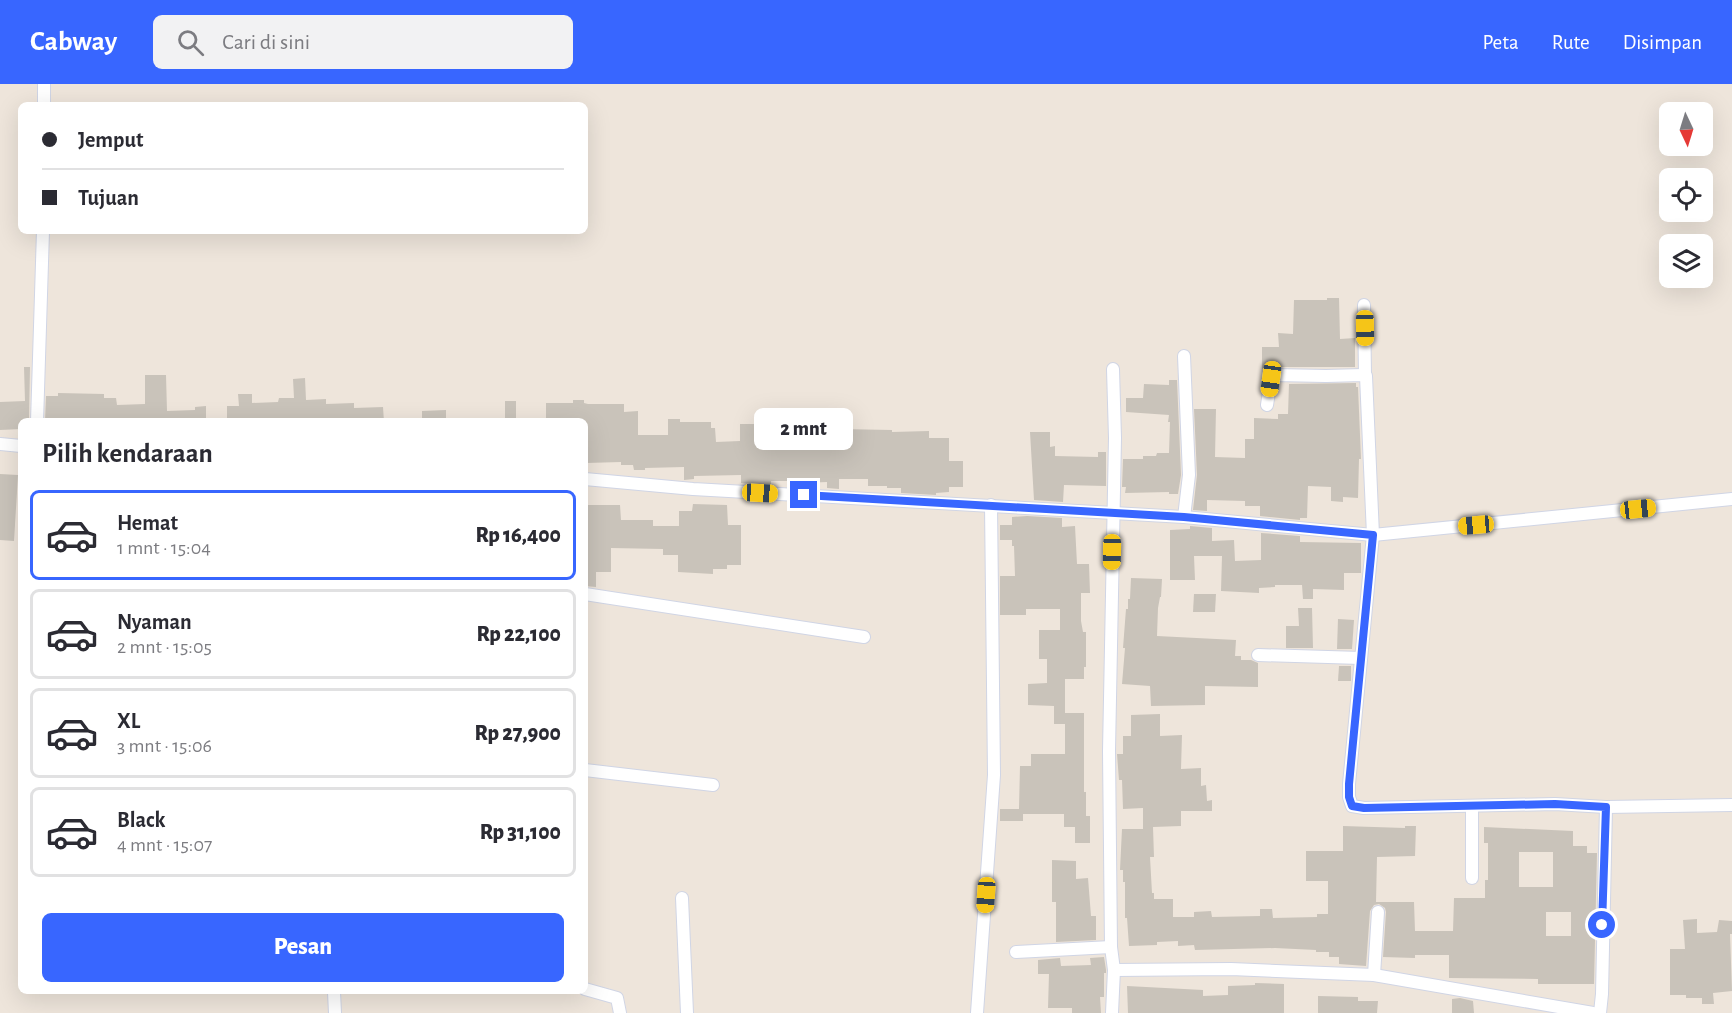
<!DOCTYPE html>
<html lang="id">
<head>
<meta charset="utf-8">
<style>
  body { margin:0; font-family:"Alegreya Sans",sans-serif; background:#f2f2f3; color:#2b2b33; height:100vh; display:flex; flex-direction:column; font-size:22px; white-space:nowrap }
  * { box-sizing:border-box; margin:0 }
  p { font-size:20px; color:#7c7c81 }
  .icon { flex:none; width:33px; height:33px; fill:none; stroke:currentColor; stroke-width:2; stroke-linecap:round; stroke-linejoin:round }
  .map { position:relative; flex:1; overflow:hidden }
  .details { position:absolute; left:18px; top:334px; width:570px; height:576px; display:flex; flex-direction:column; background:#fff; border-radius:9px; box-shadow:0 6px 24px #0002 }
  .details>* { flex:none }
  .banner { position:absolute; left:18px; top:18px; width:570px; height:132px; border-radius:9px; box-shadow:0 6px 24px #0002; display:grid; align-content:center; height:132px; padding:0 24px; background:#fff }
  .needle { width:39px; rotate:176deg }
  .tools { position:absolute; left:1659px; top:18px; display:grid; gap:12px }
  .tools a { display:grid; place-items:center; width:54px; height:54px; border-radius:9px; background:#fff; box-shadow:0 6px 24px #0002; font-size:30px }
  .end { position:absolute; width:27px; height:27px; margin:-14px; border:8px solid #3866ff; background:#fff; box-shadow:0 0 0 3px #fff }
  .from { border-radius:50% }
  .bubble { position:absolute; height:42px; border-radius:9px; background:#fff; box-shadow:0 6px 24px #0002; font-size:20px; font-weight:800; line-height:42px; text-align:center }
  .car { position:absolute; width:18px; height:36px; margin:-18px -9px; border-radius:8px; box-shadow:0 0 4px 2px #0007; background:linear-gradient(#f5c518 24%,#345 0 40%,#f5c518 0 76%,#345 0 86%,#f5c518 0) }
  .banner b { display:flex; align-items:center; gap:21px; height:57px; font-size:22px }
  .banner b+b { border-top:2px solid #e1e1e2 }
  .banner i { width:15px; height:15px; background:#2b2b33 }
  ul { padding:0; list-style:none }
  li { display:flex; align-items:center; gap:18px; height:90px; margin:0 12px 9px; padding:0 12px; border:3px solid #e1e1e2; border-radius:9px }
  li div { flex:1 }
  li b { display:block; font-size:22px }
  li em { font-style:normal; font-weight:800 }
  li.active { border-color:#3866ff }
  li>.icon { width:54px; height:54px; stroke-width:1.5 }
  h2 { padding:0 24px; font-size:27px; line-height:72px }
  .primary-button { display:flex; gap:12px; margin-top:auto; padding:12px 24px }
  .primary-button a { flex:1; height:69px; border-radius:9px; background:#3866ff; color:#fff; font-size:24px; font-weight:800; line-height:69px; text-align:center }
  header { display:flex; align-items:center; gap:36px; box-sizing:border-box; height:84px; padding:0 30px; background:#3866ff; color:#fff }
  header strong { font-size:28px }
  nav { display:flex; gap:33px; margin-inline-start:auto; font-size:21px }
  .search { width:420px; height:54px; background:#f2f2f3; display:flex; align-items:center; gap:15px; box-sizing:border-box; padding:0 21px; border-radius:9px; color:#7c7c81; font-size:22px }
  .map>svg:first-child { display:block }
</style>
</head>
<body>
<header>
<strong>Cabway</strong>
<div class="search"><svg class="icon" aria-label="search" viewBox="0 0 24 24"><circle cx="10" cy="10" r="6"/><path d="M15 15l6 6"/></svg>Cari di sini</div>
<nav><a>Peta</a><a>Rute</a><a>Disimpan</a></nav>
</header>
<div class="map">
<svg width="1732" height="929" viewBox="0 0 1732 929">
  <rect width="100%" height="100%" fill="#eee5db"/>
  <g fill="#c9c3ba" fill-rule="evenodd">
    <polygon points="1327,214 1339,214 1340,255 1355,254 1355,283 1274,283 1262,285 1262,263 1279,263 1278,249 1293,250 1294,216 1327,216"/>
    <polygon points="24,283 30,283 29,336 21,336 21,345 0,346 0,318 25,317"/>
    <polygon points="145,291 166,291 167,327 195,326 195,323 206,322 206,338 45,338 46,312 58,312 58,309 104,310 104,314 116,314 117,321 145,320"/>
    <polygon points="305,294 306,316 326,315 326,320 354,319 354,324 383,323 384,338 227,338 227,322 239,322 238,310 252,310 252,319 278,318 279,314 294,314 293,295"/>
    <polygon points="1169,296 1177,296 1181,391 1178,410 1169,410 1169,408 1125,409 1126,403 1122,403 1123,375 1143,375 1143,372 1156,372 1157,369 1169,369 1170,338 1168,338 1169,331 1126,328 1126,314 1143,314 1144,300 1169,301"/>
    <polygon points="1356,299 1356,303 1358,303 1361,375 1359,375 1358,414 1343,413 1343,418 1331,417 1331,403 1308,402 1307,434 1300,434 1300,436 1260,432 1260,422 1245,422 1245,417 1207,416 1207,427 1193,426 1197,391 1194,325 1216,325 1215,373 1245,374 1245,355 1254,355 1254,334 1278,335 1278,330 1288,330 1289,300"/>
    <polygon points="573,316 584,316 584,319 588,320 624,320 624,328 638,327 638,351 668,351 668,335 680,335 680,338 711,338 711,344 715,344 716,358 740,357 740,340 754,340 754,332 766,331 766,337 785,337 786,354 798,354 798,356 830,355 830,341 840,341 840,345 892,346 892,348 929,347 929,354 949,354 949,377 963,377 963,403 949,403 949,408 936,409 936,411 901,409 901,404 887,404 887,402 868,402 868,395 839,395 839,405 827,404 827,398 804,399 804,397 771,397 771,401 741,399 741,391 694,392 694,395 684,396 684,383 645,384 645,386 634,386 633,381 621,381 621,378 586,379 585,338 546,337 546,319 573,319"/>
    <rect x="505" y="317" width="11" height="18"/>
    <polygon points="446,326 446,338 422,338 422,327"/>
    <polygon points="1030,348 1050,348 1050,363 1055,362 1055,372 1098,373 1098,368 1106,368 1106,402 1064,401 1063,418 1034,416"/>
    <polygon points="0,390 18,391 14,457 0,456"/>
    <polygon points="693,420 727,421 728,441 741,441 741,481 727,481 727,485 713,485 713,490 678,488 678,471 663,471 663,465 611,464 611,488 596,488 596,503 585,502 585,421 620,421 621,436 653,436 653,442 679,442 679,427 692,427"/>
    <polygon points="1027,432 1062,434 1062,443 1075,442 1077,480 1089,480 1090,509 1081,509 1081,537 1083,548 1086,548 1086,583 1084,583 1084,595 1065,595 1065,629 1084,629 1084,708 1086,708 1086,732 1090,732 1090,759 1075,759 1075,743 1064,743 1064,730 1023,730 1023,737 1000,737 1000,725 1019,725 1020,682 1031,682 1031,670 1065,670 1065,640 1054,640 1054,622 1028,621 1028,600 1047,599 1047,575 1039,575 1039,546 1060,546 1060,525 1026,525 1026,531 1000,531 1000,492 1015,492 1014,462 1012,462 1012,456 1000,456 1000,441 1012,441 1012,433"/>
    <polygon points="1190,442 1212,444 1212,457 1234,456 1235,477 1261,476 1261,449 1300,452 1300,458 1361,459 1361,489 1344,489 1344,506 1313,505 1313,515 1303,515 1302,501 1275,501 1275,503 1259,504 1259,509 1221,507 1222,472 1194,472 1195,496 1170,496 1170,446 1190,445"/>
    <polygon points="1131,494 1162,495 1161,513 1160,513 1158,524 1157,552 1236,556 1235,572 1241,572 1241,576 1251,576 1258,579 1258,603 1205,602 1205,621 1151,622 1150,602 1122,600 1125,564 1123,564 1126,525 1128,525 1128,515 1130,515"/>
    <polygon points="1194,510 1216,510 1215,528 1193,528"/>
    <polygon points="1298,524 1312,524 1313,564 1286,564 1286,542 1299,542"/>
    <polygon points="1338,535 1354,536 1352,565 1337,565"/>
    <polygon points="1339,582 1351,582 1351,597 1338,597"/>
    <path d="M1160,630v22l22,-1 -1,34 20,-1v18l5,-1 1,16 5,-1v11h-31v15l-28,1 1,30h-4l2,36h2v6h19v18h21v-5l17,-1 1,6 48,-1v-7h12l1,9 44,-1v-3h11v-33h-22v-30h37v-25l62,2v-2h11l-1,30 -38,1 -1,45h38l1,29h38l1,-33h31v-18h3v-37h-4v-16l89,4v15h14v7h10l-3,131h-56v-5l-89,-1v-23h-34v3l-32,-1 3,-45 -1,-4 -6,-4 -5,1 -4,6 -4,55 -27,-2v-7h-10v-5h-13v-2l-41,-2 -80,2 -1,-5 -16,1v-5l-21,1v3l-28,1 -2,-28h-2v-36h-2v-12h-3l2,-41h21v-21l-20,1 -1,-29h-3l-2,-26h6v-18h8v-21zM1519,768h34v35h-34zM1546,828h25v24h-25z"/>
    <polygon points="1052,776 1076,777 1076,795 1088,794 1091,832 1096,832 1096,856 1056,858 1056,818 1052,818"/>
    <polygon points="1697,835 1697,849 1717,848 1719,836 1732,837 1732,850 1730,850 1732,907 1713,909 1714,920 1702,920 1702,914 1686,914 1686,911 1670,911 1670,865 1685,865 1683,836"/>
    <polygon points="1104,873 1106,886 1106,889 1104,889 1104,913 1100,913 1101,929 1072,929 1072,924 1048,924 1049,890 1038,890 1038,876 1060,874 1061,882 1091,881 1090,874"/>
    <polygon points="1255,899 1284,900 1284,929 1128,929 1127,902 1203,906 1203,912 1228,911 1228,902 1255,901"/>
    <polygon points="1318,912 1358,913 1358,917 1378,917 1377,929 1318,929"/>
    <polygon points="1460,914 1473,917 1474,929 1452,929 1452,915"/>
  </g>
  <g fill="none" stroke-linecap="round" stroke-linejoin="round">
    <g stroke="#d0d5e5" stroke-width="14">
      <g id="minor">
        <polyline points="44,0 44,21"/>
        <polyline points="1364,221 1365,291"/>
        <polyline points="1267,321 1271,295 1274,291 1326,292 1363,291 1366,292 1373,451 1349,700 1349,713 1352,722 1364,724 1555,720 1606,723 1732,721"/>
        <polyline points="37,338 43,147"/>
        <polyline points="0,360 21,362"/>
        <polyline points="585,395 693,405 1184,433 1373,451 1732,415"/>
        <polyline points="1184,433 1189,391 1184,272"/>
        <polyline points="585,510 864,553"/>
        <polyline points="1258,571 1361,574"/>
        <polyline points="585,686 713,701"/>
        <polyline points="1472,722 1472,794"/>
        <polyline points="682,814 687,929"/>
        <polyline points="1016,868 1111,863"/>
        <polyline points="1114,886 1231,885 1374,891 1593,929"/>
        <polyline points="1374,891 1378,828"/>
        <polyline points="585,905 617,914 620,929"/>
        <polyline points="334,908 335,929"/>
        <polyline points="977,929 994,691 991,421"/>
        <polyline points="1112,929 1114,886 1111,863 1109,667 1115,354 1113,285"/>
        <polyline points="1600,929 1602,910 1606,723"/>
      </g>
    </g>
    <use href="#minor" stroke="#fff" stroke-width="12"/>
  </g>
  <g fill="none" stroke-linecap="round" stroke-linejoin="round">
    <polyline stroke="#3866ff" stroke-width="8" points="804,411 1184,433 1373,451 1349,700 1349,713 1352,722 1364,724 1555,720 1606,723 1602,841"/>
  </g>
</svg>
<div class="tools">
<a><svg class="needle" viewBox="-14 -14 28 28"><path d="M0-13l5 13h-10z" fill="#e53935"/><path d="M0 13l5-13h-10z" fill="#7c7c81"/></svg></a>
<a><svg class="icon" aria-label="locate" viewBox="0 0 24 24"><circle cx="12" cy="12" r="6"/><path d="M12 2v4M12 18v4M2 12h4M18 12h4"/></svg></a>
<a><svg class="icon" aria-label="layers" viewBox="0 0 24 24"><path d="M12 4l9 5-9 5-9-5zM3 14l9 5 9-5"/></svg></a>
</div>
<i class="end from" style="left:1602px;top:841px"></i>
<i class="end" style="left:804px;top:411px"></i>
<div class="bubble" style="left:754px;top:324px;width:99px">2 mnt</div>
<i class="car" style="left:1365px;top:244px;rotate:179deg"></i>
<i class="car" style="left:1271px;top:295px;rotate:188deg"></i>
<i class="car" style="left:760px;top:409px;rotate:93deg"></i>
<i class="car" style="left:1638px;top:425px;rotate:84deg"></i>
<i class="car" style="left:1476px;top:441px;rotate:265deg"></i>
<i class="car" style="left:1112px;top:468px;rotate:181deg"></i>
<i class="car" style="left:986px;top:811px;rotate:184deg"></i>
<div class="banner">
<b><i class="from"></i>Jemput</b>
<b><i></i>Tujuan</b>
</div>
<section class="details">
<h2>Pilih kendaraan</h2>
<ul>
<li class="active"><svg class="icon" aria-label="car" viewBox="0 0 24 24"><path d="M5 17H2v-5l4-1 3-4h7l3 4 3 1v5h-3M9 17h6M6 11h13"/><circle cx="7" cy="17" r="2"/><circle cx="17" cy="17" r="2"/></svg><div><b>Hemat</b><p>1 mnt · 15:04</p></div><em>Rp 16,400</em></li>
<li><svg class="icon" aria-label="car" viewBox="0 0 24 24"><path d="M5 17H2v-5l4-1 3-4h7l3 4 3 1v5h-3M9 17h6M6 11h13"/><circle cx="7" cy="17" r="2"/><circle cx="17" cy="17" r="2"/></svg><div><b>Nyaman</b><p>2 mnt · 15:05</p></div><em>Rp 22,100</em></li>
<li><svg class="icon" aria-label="car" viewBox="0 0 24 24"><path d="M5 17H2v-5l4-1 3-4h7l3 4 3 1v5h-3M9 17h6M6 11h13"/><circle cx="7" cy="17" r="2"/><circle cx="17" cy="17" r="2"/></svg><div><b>XL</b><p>3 mnt · 15:06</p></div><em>Rp 27,900</em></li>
<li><svg class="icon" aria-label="car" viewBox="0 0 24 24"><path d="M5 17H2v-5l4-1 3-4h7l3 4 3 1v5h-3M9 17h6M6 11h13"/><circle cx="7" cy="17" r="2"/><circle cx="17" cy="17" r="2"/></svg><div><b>Black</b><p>4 mnt · 15:07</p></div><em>Rp 31,100</em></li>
</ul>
<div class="primary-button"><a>Pesan</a></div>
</section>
</div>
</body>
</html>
